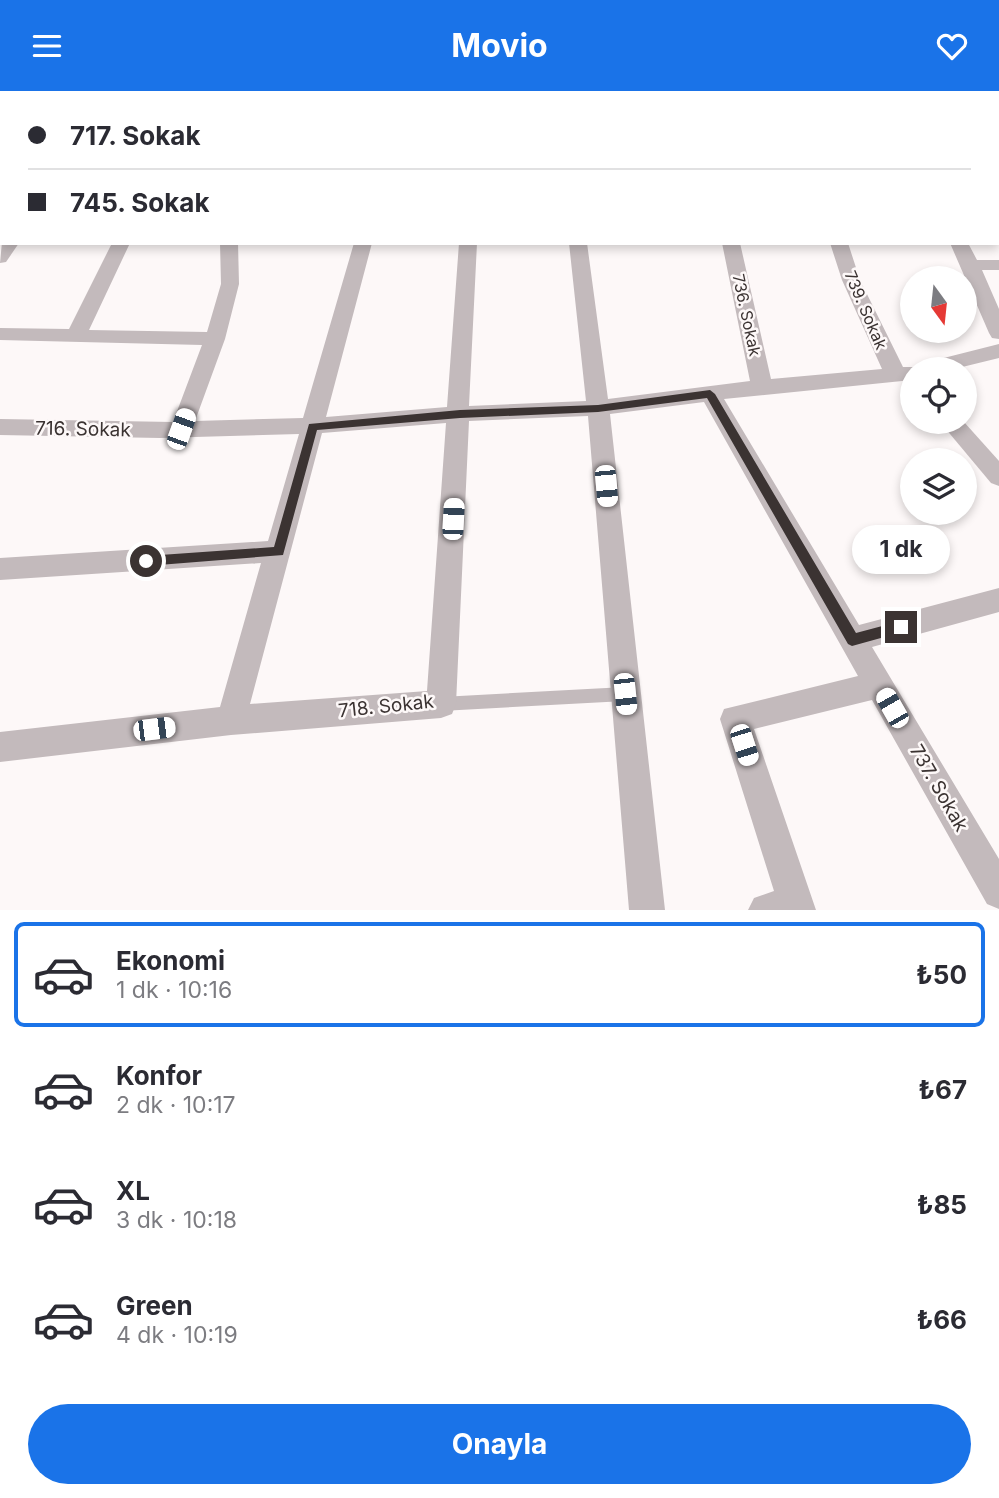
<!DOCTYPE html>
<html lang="tr">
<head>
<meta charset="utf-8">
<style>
  body { margin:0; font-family:Inter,sans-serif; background:#f2f2f3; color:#2b2b33; height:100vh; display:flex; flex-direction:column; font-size:26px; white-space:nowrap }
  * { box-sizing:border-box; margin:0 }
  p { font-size:23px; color:#7c7c81 }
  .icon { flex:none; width:38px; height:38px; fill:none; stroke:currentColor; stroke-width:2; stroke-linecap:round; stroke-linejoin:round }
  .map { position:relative; height:819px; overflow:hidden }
  .side { display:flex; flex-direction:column; background:#fff; flex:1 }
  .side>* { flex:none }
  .hud { position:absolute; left:0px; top:0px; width:999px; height:154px; box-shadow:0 4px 10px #0003; display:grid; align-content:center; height:154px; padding:0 28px; background:#fff }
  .needle { width:46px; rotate:165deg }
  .controls { position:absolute; left:900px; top:175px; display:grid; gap:14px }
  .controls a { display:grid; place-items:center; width:77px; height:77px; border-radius:50%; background:#fff; box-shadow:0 4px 10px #0003; font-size:35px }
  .end { position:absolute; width:32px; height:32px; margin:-16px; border:9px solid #3b3332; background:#fff; box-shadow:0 0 0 4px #fff }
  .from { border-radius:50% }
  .bubble { position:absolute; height:49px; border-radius:24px; background:#fff; box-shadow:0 4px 10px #0003; font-size:23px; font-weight:700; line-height:49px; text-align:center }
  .car { position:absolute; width:21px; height:42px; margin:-21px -10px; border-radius:9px; box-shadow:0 0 5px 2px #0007; background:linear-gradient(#fff 24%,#345 0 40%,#fff 0 76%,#345 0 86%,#fff 0) }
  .hud b { display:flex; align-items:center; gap:24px; height:66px; font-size:26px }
  .hud b+b { border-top:2px solid #e1e1e2 }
  .hud i { width:18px; height:18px; background:#2b2b33 }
  ul { padding:12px 0 0; list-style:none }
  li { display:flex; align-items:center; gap:21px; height:105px; margin:0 14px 10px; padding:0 14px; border:4px solid transparent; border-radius:10px }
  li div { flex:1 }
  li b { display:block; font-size:26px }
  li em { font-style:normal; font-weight:700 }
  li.current { border-color:#1a73e8 }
  li>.icon { width:63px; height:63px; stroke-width:1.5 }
  .primary-button { display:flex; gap:14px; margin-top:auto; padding:14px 28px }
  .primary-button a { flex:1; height:80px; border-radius:42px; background:#1a73e8; color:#fff; font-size:28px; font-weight:700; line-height:80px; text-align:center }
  header { display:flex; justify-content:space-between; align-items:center; height:91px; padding:0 28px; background:#1a73e8; color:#fff; font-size:32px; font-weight:700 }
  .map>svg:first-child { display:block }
</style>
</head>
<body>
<header><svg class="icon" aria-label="menu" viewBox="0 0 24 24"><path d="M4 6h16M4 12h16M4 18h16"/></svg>Movio<svg class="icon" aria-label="heart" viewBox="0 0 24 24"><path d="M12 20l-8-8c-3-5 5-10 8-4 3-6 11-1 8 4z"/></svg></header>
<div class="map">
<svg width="999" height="819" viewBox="0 0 999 819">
  <rect width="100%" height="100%" fill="#fdf8f8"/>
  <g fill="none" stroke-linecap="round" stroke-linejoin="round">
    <polygon fill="#c3babc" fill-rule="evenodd" points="625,596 630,598 632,603 630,608 625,610 441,620 436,618 434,613 436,608 441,606"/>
    <g fill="#c3babc" fill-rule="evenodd">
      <polygon points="37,0 51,0 36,2"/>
      <polygon points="96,0 110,0 95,2"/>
      <polygon points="187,0 204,0 206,2 188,2"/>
      <rect x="395" y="0" width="14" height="2"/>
      <rect x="471" y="0" width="14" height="2"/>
      <rect x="612" y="0" width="14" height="2"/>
      <rect x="699" y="0" width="14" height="2"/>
      <polygon points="784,0 798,0 799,2 785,2"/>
      <polygon points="872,0 886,0 887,2 873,2"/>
      <polygon points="978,0 993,0 995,2 979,2"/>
      <rect x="0" y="26" width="2" height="8"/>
      <polygon points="0,51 2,51 0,62"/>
      <polygon points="998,55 999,55 999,65 998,64"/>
      <rect x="0" y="69" width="2" height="10"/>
      <rect x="998" y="110" width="1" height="10"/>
      <polygon points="2,151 19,152 6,171 0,172"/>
      <path d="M112,152h18l-41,87 118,2 14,-48 -1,-41h18l1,41 -14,55 -30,82 108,-3 51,-175h18l-46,174 121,-10 12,-164h18l-8,163 117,-5 -17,-158h18l21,156 142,-18 -28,-138h18l31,136 111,-10 -40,-89 -12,-37h18l12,37 43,87h14l3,-3 79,-20v14l-45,11h-42v11l-188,19 135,226 140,-37v24l-127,35 127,212v50l-12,-5 -115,-204 -118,29 62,181h-68l6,-12 20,-7 -54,-172 4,-10 134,-33 -154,-274 -94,12 55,496h-36l-41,-494 -119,5 -13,283 -4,10 -11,4 -210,17 -231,27v-30l220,-25 41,-144 -261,17v-22l268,-17 31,-107 -139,4 -160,-3v-16l173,3 29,-77 -202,-5v-12l69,1zM446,332l-19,268 -177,13 72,-271z"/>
      <polygon points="950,152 968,152 977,169 999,169 999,179 982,179 999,218 999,248 992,247 989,242"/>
      <polygon points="940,331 964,331 999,370 999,395 991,392"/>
    </g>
  </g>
  <polygon fill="#3b3332" points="710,299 715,303 856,542 901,530 906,532 906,540 852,555 848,553 707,307 598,321 460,327 317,339 283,464 146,475 140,470 146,465 274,456 309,333 460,319 598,314"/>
  <g text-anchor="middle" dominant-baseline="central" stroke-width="5" stroke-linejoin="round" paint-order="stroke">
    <g font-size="16" fill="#3b3332" stroke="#fdf8f8">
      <text transform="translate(866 219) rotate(67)">739. Sokak</text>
      <text transform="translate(747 224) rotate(78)">736. Sokak</text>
    </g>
    <g font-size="19" fill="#3b3332" stroke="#fdf8f8">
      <text transform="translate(83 338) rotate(1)">716. Sokak</text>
      <text transform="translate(386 615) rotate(-6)">718. Sokak</text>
      <text transform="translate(939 697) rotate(60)">737. Sokak</text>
    </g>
  </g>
</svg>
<div class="controls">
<a><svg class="needle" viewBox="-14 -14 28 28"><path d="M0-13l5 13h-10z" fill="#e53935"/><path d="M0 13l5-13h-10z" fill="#7c7c81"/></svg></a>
<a><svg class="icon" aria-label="locate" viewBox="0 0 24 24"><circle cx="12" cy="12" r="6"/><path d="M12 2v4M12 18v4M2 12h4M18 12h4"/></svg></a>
<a><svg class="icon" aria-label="layers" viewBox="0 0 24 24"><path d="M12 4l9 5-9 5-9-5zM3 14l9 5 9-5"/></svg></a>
</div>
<i class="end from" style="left:146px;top:470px"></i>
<i class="end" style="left:901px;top:536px"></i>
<div class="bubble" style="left:852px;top:434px;width:98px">1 dk</div>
<i class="car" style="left:181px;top:338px;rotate:20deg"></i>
<i class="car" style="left:606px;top:395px;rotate:175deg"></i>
<i class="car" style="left:453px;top:428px;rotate:3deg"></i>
<i class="car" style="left:625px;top:603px;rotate:174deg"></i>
<i class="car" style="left:892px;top:617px;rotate:330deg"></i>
<i class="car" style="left:154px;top:638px;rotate:83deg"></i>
<i class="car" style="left:744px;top:654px;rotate:162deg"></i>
<div class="hud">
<b><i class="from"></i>717. Sokak</b>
<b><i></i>745. Sokak</b>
</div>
</div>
<section class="side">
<ul>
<li class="current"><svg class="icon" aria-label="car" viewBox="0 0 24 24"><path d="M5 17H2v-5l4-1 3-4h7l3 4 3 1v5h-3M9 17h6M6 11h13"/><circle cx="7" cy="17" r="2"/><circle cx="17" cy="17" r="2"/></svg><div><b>Ekonomi</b><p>1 dk · 10:16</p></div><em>₺50</em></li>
<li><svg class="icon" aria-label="car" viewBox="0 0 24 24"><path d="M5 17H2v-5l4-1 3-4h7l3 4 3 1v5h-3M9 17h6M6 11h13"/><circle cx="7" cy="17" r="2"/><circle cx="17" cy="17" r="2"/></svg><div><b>Konfor</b><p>2 dk · 10:17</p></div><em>₺67</em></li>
<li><svg class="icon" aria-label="car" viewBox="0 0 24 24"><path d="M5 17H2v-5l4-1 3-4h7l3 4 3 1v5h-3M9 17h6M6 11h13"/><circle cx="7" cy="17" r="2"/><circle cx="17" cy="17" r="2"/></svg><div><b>XL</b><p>3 dk · 10:18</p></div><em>₺85</em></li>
<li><svg class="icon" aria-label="car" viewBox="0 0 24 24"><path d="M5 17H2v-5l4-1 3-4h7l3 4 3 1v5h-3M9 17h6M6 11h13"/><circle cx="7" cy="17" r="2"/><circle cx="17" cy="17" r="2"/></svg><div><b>Green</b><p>4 dk · 10:19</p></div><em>₺66</em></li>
</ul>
<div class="primary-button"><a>Onayla</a></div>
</section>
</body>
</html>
